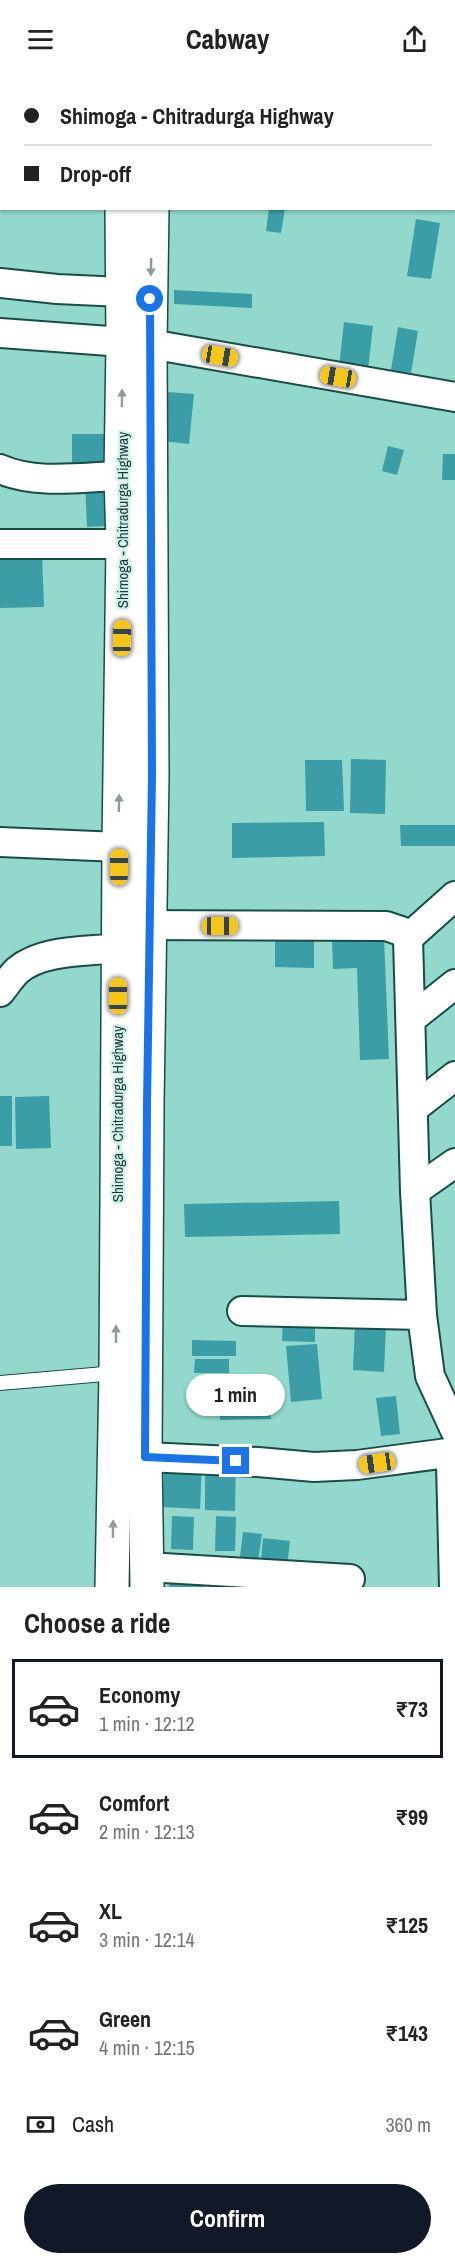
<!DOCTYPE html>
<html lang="en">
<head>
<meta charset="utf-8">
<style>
  body { margin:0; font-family:"Archivo Narrow",sans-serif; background:#f6f6f6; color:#222; height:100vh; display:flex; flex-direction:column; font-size:22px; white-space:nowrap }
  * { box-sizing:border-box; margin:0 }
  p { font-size:20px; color:#767676 }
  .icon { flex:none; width:33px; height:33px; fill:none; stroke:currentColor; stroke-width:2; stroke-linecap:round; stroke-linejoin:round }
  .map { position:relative; height:1509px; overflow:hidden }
  .details { display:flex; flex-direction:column; background:#fff; flex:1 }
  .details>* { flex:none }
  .hud { position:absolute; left:0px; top:0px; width:456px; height:132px; box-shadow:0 2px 4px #0004; display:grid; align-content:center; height:132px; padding:0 24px; background:#fff }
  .end { position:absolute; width:27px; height:27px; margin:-14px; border:8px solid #1a73e8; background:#fff; box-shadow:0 0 0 3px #fff }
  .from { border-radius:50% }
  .bubble { position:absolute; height:42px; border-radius:21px; background:#fff; box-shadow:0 2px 4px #0004; font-size:20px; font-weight:700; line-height:42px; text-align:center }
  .car { position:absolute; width:18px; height:36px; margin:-18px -9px; border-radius:8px; box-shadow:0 0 4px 2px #0007; background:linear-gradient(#f5c518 24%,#345 0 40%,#f5c518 0 76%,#345 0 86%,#f5c518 0) }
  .hud b { display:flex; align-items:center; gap:21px; height:57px; font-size:22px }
  .hud b+b { border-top:2px solid #e0e0e0 }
  .hud i { width:15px; height:15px; background:#222 }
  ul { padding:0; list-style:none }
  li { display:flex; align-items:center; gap:18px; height:99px; margin:0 12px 9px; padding:0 12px; border:3px solid transparent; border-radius:0px }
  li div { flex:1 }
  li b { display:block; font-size:22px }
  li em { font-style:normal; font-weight:700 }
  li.on { border-color:#111827 }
  li>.icon { width:54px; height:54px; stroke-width:1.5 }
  h2 { padding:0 24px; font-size:27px; line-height:72px }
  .pay { display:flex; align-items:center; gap:15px; height:66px; padding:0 24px; font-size:22px }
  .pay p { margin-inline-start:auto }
  .primary-button { display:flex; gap:12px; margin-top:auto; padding:12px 24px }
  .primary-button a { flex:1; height:69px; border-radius:36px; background:#111827; color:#fff; font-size:24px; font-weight:700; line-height:69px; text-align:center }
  header { display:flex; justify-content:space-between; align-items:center; height:78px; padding:0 24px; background:#fff; font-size:27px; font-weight:700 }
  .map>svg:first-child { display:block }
</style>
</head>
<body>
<header><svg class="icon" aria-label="menu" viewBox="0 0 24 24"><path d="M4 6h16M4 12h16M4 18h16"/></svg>Cabway<svg class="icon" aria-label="share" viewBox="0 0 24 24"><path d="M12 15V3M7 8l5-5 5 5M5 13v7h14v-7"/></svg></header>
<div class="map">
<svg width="455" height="1509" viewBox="0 0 455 1509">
  <rect width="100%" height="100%" fill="#93d8cc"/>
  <g fill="#3b9ea6">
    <polygon points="269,130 285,130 281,155 266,153"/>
    <polygon points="416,141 440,145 431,201 407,198"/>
    <polygon points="174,212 252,216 252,230 174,226"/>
    <polygon points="344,244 373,248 368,292 339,289"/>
    <polygon points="398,249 418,253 411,295 391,292"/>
    <polygon points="168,314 194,316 189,366 162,363"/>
    <rect x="72" y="356" width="33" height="31"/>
    <polygon points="388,368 404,372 397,397 382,393"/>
    <polygon points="443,376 455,376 455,402 442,402"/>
    <polygon points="85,404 106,404 108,448 87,449"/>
    <polygon points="42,476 44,529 0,530 0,478"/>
    <polygon points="351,681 386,682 385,736 350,735"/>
    <polygon points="305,682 342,682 344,733 306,733"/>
    <polygon points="324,744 325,778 232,780 232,745"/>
    <polygon points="400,747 455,747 455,768 401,768"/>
    <polygon points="275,859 314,860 314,890 275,889"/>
    <polygon points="384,860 389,981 360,982 357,890 333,891 332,861"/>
    <rect x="0" y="1018" width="12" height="50"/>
    <polygon points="49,1018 51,1070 16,1071 15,1019"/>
    <polygon points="339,1123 340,1156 185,1159 184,1126"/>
    <polygon points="283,1239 315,1240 315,1264 282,1263"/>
    <polygon points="355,1245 386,1247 384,1294 353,1292"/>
    <polygon points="192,1262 236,1263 236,1278 192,1278"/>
    <polygon points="317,1266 322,1321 291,1324 286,1268"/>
    <polygon points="195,1281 229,1281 229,1295 194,1295"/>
    <polygon points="396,1318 400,1356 381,1358 376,1320"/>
    <polygon points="220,1320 270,1320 271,1341 220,1342"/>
    <polygon points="205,1383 236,1383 235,1433 205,1432"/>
    <polygon points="164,1384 202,1385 200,1431 163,1429"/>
    <polygon points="172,1438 194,1439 193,1472 171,1471"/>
    <polygon points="216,1438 236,1439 235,1473 215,1473"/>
    <polygon points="243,1454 262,1456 257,1489 239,1487"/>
    <polygon points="263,1460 290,1463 286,1497 260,1495"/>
    <polygon points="170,1491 207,1493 206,1509 169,1509"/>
  </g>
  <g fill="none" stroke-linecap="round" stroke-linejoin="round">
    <g stroke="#184d46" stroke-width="16">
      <polyline id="lane" points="0,1305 116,1295"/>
    </g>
    <g stroke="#184d46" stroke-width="32">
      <g id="street">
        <polyline points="362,0 368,2"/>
        <polyline points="454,23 455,23"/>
        <polyline points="0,83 2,83"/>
        <polyline points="0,205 57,211 122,214"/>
        <polyline points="0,255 150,266 455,319"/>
        <path d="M0,391c36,16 82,8 121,7"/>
        <polyline points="0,466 123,466"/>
        <polyline points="0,764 119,769"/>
        <polyline points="129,847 386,848 401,853 408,860 415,1113 422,1237 430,1298 455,1352"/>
        <polyline points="408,860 455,818"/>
        <path d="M0,914c6,-7 11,-16 18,-22 25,-21 69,-18 100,-22"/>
        <polyline points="411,941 455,906"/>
        <polyline points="414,1030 455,998"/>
        <polyline points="415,1113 455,1085"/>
        <polyline points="242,1233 422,1237"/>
        <polyline points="145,1379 258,1384 314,1389 357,1387 455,1374"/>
        <polyline points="147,1489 350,1501"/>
        <polyline points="454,1509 451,1386 455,1376"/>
      </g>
    </g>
    <g stroke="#184d46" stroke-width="36">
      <g id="primary">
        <polyline points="125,2 125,0"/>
        <polyline points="154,2 154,0"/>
        <polyline points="112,1509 116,1295 119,769 123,466 121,398 123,265 122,130"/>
        <polyline points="147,1509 145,1379 147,1027 152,697 150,266 152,130"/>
      </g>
    </g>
    <use href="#lane" stroke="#fff" stroke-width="14"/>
    <use href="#street" stroke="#fff" stroke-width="28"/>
    <use href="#primary" stroke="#fff" stroke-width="33"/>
  </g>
  <defs><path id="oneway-solid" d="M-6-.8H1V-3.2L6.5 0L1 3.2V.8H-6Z" transform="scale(1.5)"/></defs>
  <g fill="#8e9c9a">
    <use href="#oneway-solid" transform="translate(151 189) rotate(91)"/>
    <use href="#oneway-solid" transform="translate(122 320) rotate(-89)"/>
    <use href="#oneway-solid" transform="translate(119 725) rotate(-89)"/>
    <use href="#oneway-solid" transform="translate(116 1256) rotate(-90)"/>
    <use href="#oneway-solid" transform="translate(113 1451) rotate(-89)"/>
  </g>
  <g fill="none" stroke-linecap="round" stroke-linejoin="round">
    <polyline stroke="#1a73e8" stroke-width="8" points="150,221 152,697 147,1027 145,1379 236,1383"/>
  </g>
  <g text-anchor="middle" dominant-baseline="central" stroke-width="4.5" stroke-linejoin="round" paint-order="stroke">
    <g font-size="15" fill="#1d3935" stroke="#d0f1ea">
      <text transform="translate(122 442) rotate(-90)">Shimoga - Chitradurga Highway</text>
      <text transform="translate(117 1036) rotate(-90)">Shimoga - Chitradurga Highway</text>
    </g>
  </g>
</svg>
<i class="end from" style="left:150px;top:221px"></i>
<i class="end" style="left:236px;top:1383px"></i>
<div class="bubble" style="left:186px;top:1296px;width:99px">1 min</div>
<i class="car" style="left:220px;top:278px;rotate:100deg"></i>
<i class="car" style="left:338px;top:299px;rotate:280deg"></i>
<i class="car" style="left:122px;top:560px;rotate:1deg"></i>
<i class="car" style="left:119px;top:789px;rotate:0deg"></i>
<i class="car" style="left:220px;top:848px;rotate:90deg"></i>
<i class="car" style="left:118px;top:918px;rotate:0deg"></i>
<i class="car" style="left:377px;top:1385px;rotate:262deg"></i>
<div class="hud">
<b><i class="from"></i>Shimoga - Chitradurga Highway</b>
<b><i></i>Drop-off</b>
</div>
</div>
<section class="details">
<h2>Choose a ride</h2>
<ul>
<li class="on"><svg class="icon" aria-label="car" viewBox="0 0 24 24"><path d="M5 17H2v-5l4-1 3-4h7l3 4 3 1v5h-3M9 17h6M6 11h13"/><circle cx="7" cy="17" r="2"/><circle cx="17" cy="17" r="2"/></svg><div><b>Economy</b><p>1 min · 12:12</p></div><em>₹73</em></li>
<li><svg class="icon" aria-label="car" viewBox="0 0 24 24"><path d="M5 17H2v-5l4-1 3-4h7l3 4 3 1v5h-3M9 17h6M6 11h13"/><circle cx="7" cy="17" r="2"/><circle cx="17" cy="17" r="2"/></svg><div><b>Comfort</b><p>2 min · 12:13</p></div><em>₹99</em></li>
<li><svg class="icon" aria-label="car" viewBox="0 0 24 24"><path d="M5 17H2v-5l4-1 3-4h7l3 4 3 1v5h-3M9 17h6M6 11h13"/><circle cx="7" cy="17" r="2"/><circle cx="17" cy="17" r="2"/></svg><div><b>XL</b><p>3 min · 12:14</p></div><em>₹125</em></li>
<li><svg class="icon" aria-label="car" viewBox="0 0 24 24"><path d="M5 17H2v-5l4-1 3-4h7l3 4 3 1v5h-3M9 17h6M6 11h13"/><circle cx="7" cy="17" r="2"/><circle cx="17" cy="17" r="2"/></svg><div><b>Green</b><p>4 min · 12:15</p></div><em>₹143</em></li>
</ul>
<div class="pay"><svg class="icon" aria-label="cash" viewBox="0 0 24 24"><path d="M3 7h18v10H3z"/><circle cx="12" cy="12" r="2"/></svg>Cash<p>360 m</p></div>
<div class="primary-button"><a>Confirm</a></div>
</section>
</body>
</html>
